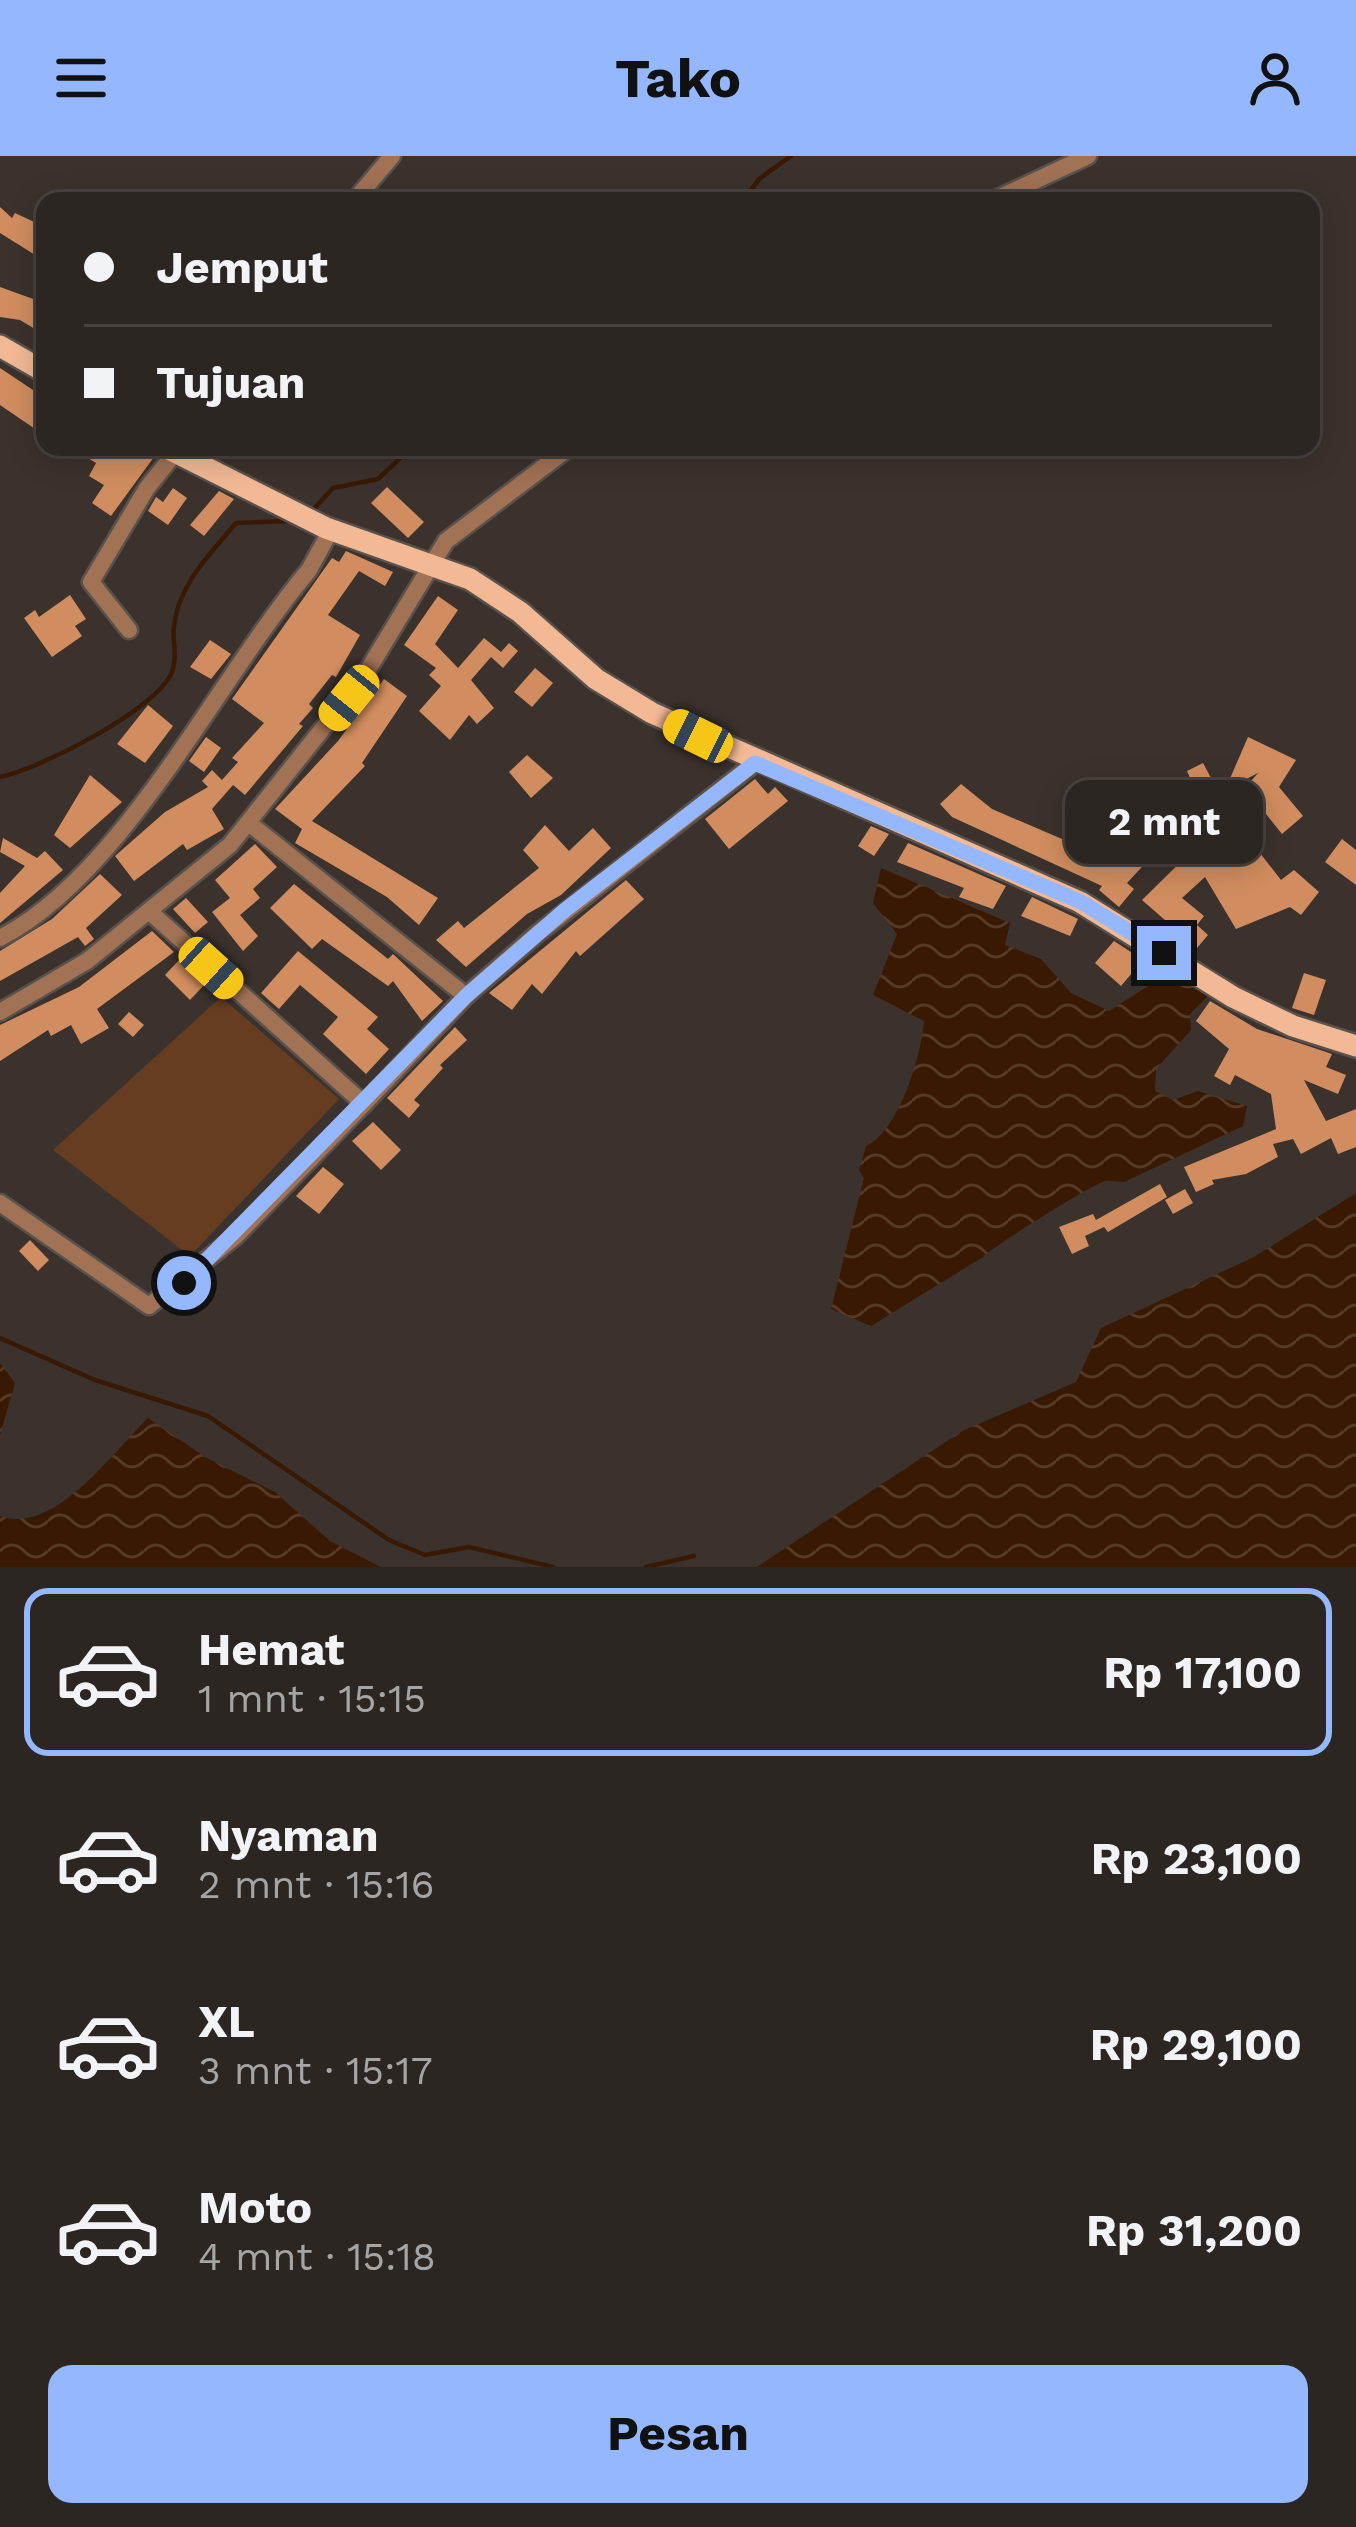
<!DOCTYPE html>
<html lang="id">
<head>
<meta charset="utf-8">
<style>
  body { margin:0; font-family:"Work Sans",sans-serif; background:#342e2a; color:#f1f3f6; height:100vh; display:flex; flex-direction:column; font-size:45px; white-space:nowrap }
  * { box-sizing:border-box; margin:0 }
  p { font-size:39px; color:#a6a5a5 }
  .icon { flex:none; width:66px; height:66px; fill:none; stroke:currentColor; stroke-width:2; stroke-linecap:round; stroke-linejoin:round }
  .map { position:relative; height:1411px; overflow:hidden }
  .panel { display:flex; flex-direction:column; background:#2c2622; flex:1 }
  .panel>* { flex:none }
  .hud { position:absolute; left:36px; top:36px; width:1284px; height:264px; border-radius:24px; box-shadow:0 6px 30px #0003,0 0 0 3px #484340; display:grid; align-content:center; height:264px; padding:0 48px; background:#2c2622 }
  .end { position:absolute; width:54px; height:54px; margin:-27px; border:15px solid #94b7fd; background:#111; box-shadow:0 0 0 6px #111 }
  .from { border-radius:50% }
  .bubble { position:absolute; height:84px; border-radius:24px; background:#2c2622; box-shadow:0 6px 30px #0003,0 0 0 3px #484340; font-size:39px; font-weight:700; line-height:84px; text-align:center }
  .car { position:absolute; width:36px; height:72px; margin:-36px -18px; border-radius:15px; box-shadow:0 0 9px 3px #0007; background:linear-gradient(#f5c518 24%,#345 0 40%,#f5c518 0 76%,#345 0 86%,#f5c518 0) }
  .hud b { display:flex; align-items:center; gap:42px; height:114px; font-size:45px }
  .hud b+b { border-top:3px solid #484340 }
  .hud i { width:30px; height:30px; background:#f1f3f6 }
  ul { padding:21px 0 0; list-style:none }
  li { display:flex; align-items:center; gap:36px; height:168px; margin:0 24px 18px; padding:0 24px; border:6px solid transparent; border-radius:24px }
  li div { flex:1 }
  li b { display:block; font-size:45px }
  li em { font-style:normal; font-weight:700 }
  li.selected { border-color:#94b7fd }
  li>.icon { width:108px; height:108px; stroke-width:1.5 }
  .button { display:flex; gap:24px; margin-top:auto; padding:24px 48px }
  .button a { flex:1; height:138px; border-radius:24px; background:#94b7fd; color:#111; font-size:48px; font-weight:700; line-height:138px; text-align:center }
  header { display:flex; justify-content:space-between; align-items:center; height:156px; padding:0 48px; background:#94b7fd; color:#111; font-size:54px; font-weight:700 }
  .map>svg:first-child { display:block }
</style>
</head>
<body>
<header><svg class="icon" aria-label="menu" viewBox="0 0 24 24"><path d="M4 6h16M4 12h16M4 18h16"/></svg>Tako<svg class="icon" aria-label="person" viewBox="0 0 24 24"><circle cx="12" cy="8" r="4"/><path d="M4 21q1-7 8-7t8 7"/></svg></header>
<div class="map">
<svg width="1356" height="1411" viewBox="0 0 1356 1411">
  <defs>
    <pattern id="water-waves" width="16" height="10" patternUnits="userSpaceOnUse" patternTransform="scale(3)"><rect width="16" height="10" fill="#391901"/><path d="M0 5q4-4 8 0t8 0" fill="none" stroke="#563a25"/></pattern>
  </defs>
  <rect width="100%" height="100%" fill="#3b322d"/>
  <polygon fill="#663d21" points="221,841 339,943 190,1100 53,994"/>
  <g fill="url(#water-waves)">
    <path d="M881,712l129,55 -5,22 36,14 30,34 38,18 69,-44 36,23 -24,24 1,16 -35,39 -1,22 18,9 25,-9 49,15 -4,20 -119,56c-3,0 -16,-2 -19,-1 -13,3 -114,67 -122,76l-112,69 -40,-17 33,-131 -5,-8 7,-24c32,-13 56,-92 58,-125l-51,-26 24,-61 -24,-31z"/>
    <polygon points="1356,1037 1356,1411 757,1411 962,1275 1076,1226 1101,1172 1254,1101"/>
    <polygon points="0,1207 15,1227 0,1279"/>
    <path d="M148,1262l57,39 70,35 55,49 51,26h-381v-51c54,20 113,-64 148,-98z"/>
  </g>
  <g fill="none" stroke-linecap="round" stroke-linejoin="round">
    <g stroke="#391901" stroke-width="4.5">
      <polyline points="743,45 759,23 791,0"/>
      <polyline points="311,356 333,332 378,323 412,291"/>
      <path d="M0,621c40,-8 157,-68 172,-105 6,-15 0,-31 2,-46 4,-41 37,-73 62,-103l53,-2"/>
      <polyline points="0,1182 95,1224 208,1260 389,1384 425,1399 469,1391 553,1411"/>
      <polyline points="646,1411 694,1400"/>
    </g>
  </g>
  <g fill="#d18d5f">
    <polygon points="0,51 12,62 15,57 45,71 40,102 0,77"/>
    <polygon points="45,130 45,179 20,164 0,161 0,131 36,144"/>
    <polygon points="0,212 45,242 41,277 0,249"/>
    <polygon points="70,291 142,291 154,301 111,360 92,347 104,329 89,320 96,307"/>
    <polygon points="387,331 424,366 408,382 371,347"/>
    <polygon points="173,332 187,342 168,369 148,355 156,341 163,346"/>
    <polygon points="219,335 234,343 204,380 190,369"/>
    <polygon points="346,395 393,416 385,430 359,415 328,459 360,479 336,521 332,519 309,548 313,552 299,568 303,570 245,639 233,629 212,653 224,673 187,694 183,688 134,725 115,700 165,656 208,631 202,625 212,614 222,624 238,606 232,602 264,567 232,543 332,402 339,406"/>
    <polygon points="70,439 86,463 75,470 82,480 52,501 24,462 35,454 39,461"/>
    <polygon points="438,440 458,454 435,488 458,512 484,482 501,496 509,487 518,495 503,512 491,501 471,524 494,552 477,568 469,559 450,584 419,555 441,530 429,519 436,512 404,489"/>
    <polygon points="210,484 231,498 211,523 190,511"/>
    <polygon points="535,512 553,527 532,551 514,536"/>
    <polygon points="384,523 407,540 362,607 365,610 312,665 438,742 419,769 387,741 295,687 302,673 275,653 338,585"/>
    <polygon points="148,549 173,570 145,607 117,588"/>
    <polygon points="206,581 221,592 204,616 189,605"/>
    <polygon points="1248,581 1296,604 1279,631 1303,660 1282,678 1258,648 1252,654 1239,639 1258,617 1225,634"/>
    <polygon points="527,599 553,622 531,642 509,616"/>
    <polygon points="1203,607 1219,637 1193,650 1185,662 1167,642 1190,622 1187,615"/>
    <polygon points="90,619 122,646 70,692 54,679"/>
    <polygon points="755,623 768,638 775,631 788,645 729,693 705,663"/>
    <polygon points="961,628 992,653 1111,704 1147,662 1168,683 1127,727 1134,733 1119,751 1099,734 1102,730 952,661 940,648"/>
    <polygon points="1218,661 1257,683 1253,688 1281,724 1294,714 1319,736 1301,759 1290,751 1236,773 1205,721 1182,742 1204,760 1197,769 1208,779 1197,792 1142,744 1210,677 1206,674"/>
    <polygon points="545,669 569,695 593,672 611,692 561,739 527,758 466,811 436,784 458,765 464,772 539,712 523,694"/>
    <polygon points="871,670 889,678 874,700 858,690"/>
    <polygon points="3,682 37,702 45,695 63,714 0,767 0,737 25,710 0,696"/>
    <polygon points="1342,683 1356,694 1356,729 1325,706"/>
    <polygon points="908,687 1006,730 993,753 959,741 964,732 897,706"/>
    <polygon points="255,688 277,711 253,733 260,742 240,759 258,780 243,795 212,756 230,742 215,724"/>
    <polygon points="100,718 122,739 86,772 94,783 85,790 78,781 0,825 0,795 52,763"/>
    <polygon points="626,724 644,743 580,800 576,795 542,838 532,828 512,854 489,837"/>
    <polygon points="294,728 388,803 393,798 443,845 422,865 393,825 388,830 322,783 312,793 270,752"/>
    <polygon points="1032,741 1078,763 1070,780 1021,760"/>
    <polygon points="186,742 208,766 195,777 173,753"/>
    <polygon points="152,775 174,796 97,853 109,872 81,888 71,869 51,880 48,874 0,905 0,869 79,831"/>
    <polygon points="1114,785 1143,804 1121,830 1095,807"/>
    <polygon points="298,795 378,861 367,873 389,893 366,918 323,878 338,861 300,829 279,853 261,837"/>
    <polygon points="180,803 208,825 190,844 165,819"/>
    <polygon points="1304,817 1326,824 1314,859 1292,852"/>
    <polygon points="1210,845 1257,873 1332,898 1326,911 1346,919 1338,938 1304,924 1326,965 1356,953 1356,991 1338,998 1331,982 1301,998 1293,983 1273,988 1278,1001 1246,1018 1212,1024 1214,1028 1196,1036 1184,1011 1276,973 1271,938 1235,919 1230,929 1214,920 1229,893 1196,865"/>
    <polygon points="129,856 144,869 133,881 118,868"/>
    <polygon points="455,871 467,884 440,909 443,912 414,944 420,949 409,962 387,942"/>
    <polygon points="373,966 401,994 381,1014 352,985"/>
    <polygon points="323,1011 344,1028 319,1058 296,1040"/>
    <polygon points="1160,1028 1167,1041 1108,1076 1104,1071 1085,1080 1089,1090 1072,1098 1059,1071 1093,1058 1096,1064"/>
    <polygon points="1185,1033 1193,1047 1173,1058 1165,1044"/>
    <polygon points="30,1084 49,1104 38,1115 19,1095"/>
  </g>
  <g fill="none" stroke-linecap="round" stroke-linejoin="round">
    <g stroke="#59514c" stroke-width="21">
      <g id="minor">
        <polyline points="354,45 392,0"/>
        <polyline points="992,45 1088,0"/>
        <polyline points="129,474 91,426 147,332 175,297"/>
        <polyline points="250,668 466,840"/>
        <polyline points="150,756 364,948 466,840 537,778 755,607"/>
        <path d="M0,782c124,-64 218,-260 309,-368l22,-40"/>
        <polyline points="0,856 87,805 230,689 363,522 446,385 570,291"/>
        <polyline points="0,1047 149,1150 236,1080 364,948"/>
      </g>
    </g>
    <g stroke="#59514c" stroke-width="26">
      <g id="major">
        <polyline points="0,190 45,216"/>
        <polyline points="165,291 326,372 470,423 520,456 596,523 652,557 1080,746 1233,841 1293,870 1356,890"/>
      </g>
    </g>
    <use href="#minor" stroke="#a17254" stroke-width="16"/>
    <use href="#major" stroke="#f3b995" stroke-width="21"/>
  </g>
  <g fill="none" stroke-linecap="round" stroke-linejoin="round">
    <polyline stroke="#94b7fd" stroke-width="15" points="184,1127 466,840 565,754 755,607 1081,746 1164,797"/>
  </g>
</svg>
<i class="end from" style="left:184px;top:1127px"></i>
<i class="end" style="left:1164px;top:797px"></i>
<div class="bubble" style="left:1065px;top:624px;width:198px">2 mnt</div>
<i class="car" style="left:349px;top:542px;rotate:219deg"></i>
<i class="car" style="left:698px;top:580px;rotate:296deg"></i>
<i class="car" style="left:211px;top:812px;rotate:132deg"></i>
<div class="hud">
<b><i class="from"></i>Jemput</b>
<b><i></i>Tujuan</b>
</div>
</div>
<section class="panel">
<ul>
<li class="selected"><svg class="icon" aria-label="car" viewBox="0 0 24 24"><path d="M5 17H2v-5l4-1 3-4h7l3 4 3 1v5h-3M9 17h6M6 11h13"/><circle cx="7" cy="17" r="2"/><circle cx="17" cy="17" r="2"/></svg><div><b>Hemat</b><p>1 mnt · 15:15</p></div><em>Rp 17,100</em></li>
<li><svg class="icon" aria-label="car" viewBox="0 0 24 24"><path d="M5 17H2v-5l4-1 3-4h7l3 4 3 1v5h-3M9 17h6M6 11h13"/><circle cx="7" cy="17" r="2"/><circle cx="17" cy="17" r="2"/></svg><div><b>Nyaman</b><p>2 mnt · 15:16</p></div><em>Rp 23,100</em></li>
<li><svg class="icon" aria-label="car" viewBox="0 0 24 24"><path d="M5 17H2v-5l4-1 3-4h7l3 4 3 1v5h-3M9 17h6M6 11h13"/><circle cx="7" cy="17" r="2"/><circle cx="17" cy="17" r="2"/></svg><div><b>XL</b><p>3 mnt · 15:17</p></div><em>Rp 29,100</em></li>
<li><svg class="icon" aria-label="car" viewBox="0 0 24 24"><path d="M5 17H2v-5l4-1 3-4h7l3 4 3 1v5h-3M9 17h6M6 11h13"/><circle cx="7" cy="17" r="2"/><circle cx="17" cy="17" r="2"/></svg><div><b>Moto</b><p>4 mnt · 15:18</p></div><em>Rp 31,200</em></li>
</ul>
<div class="button"><a>Pesan</a></div>
</section>
</body>
</html>
